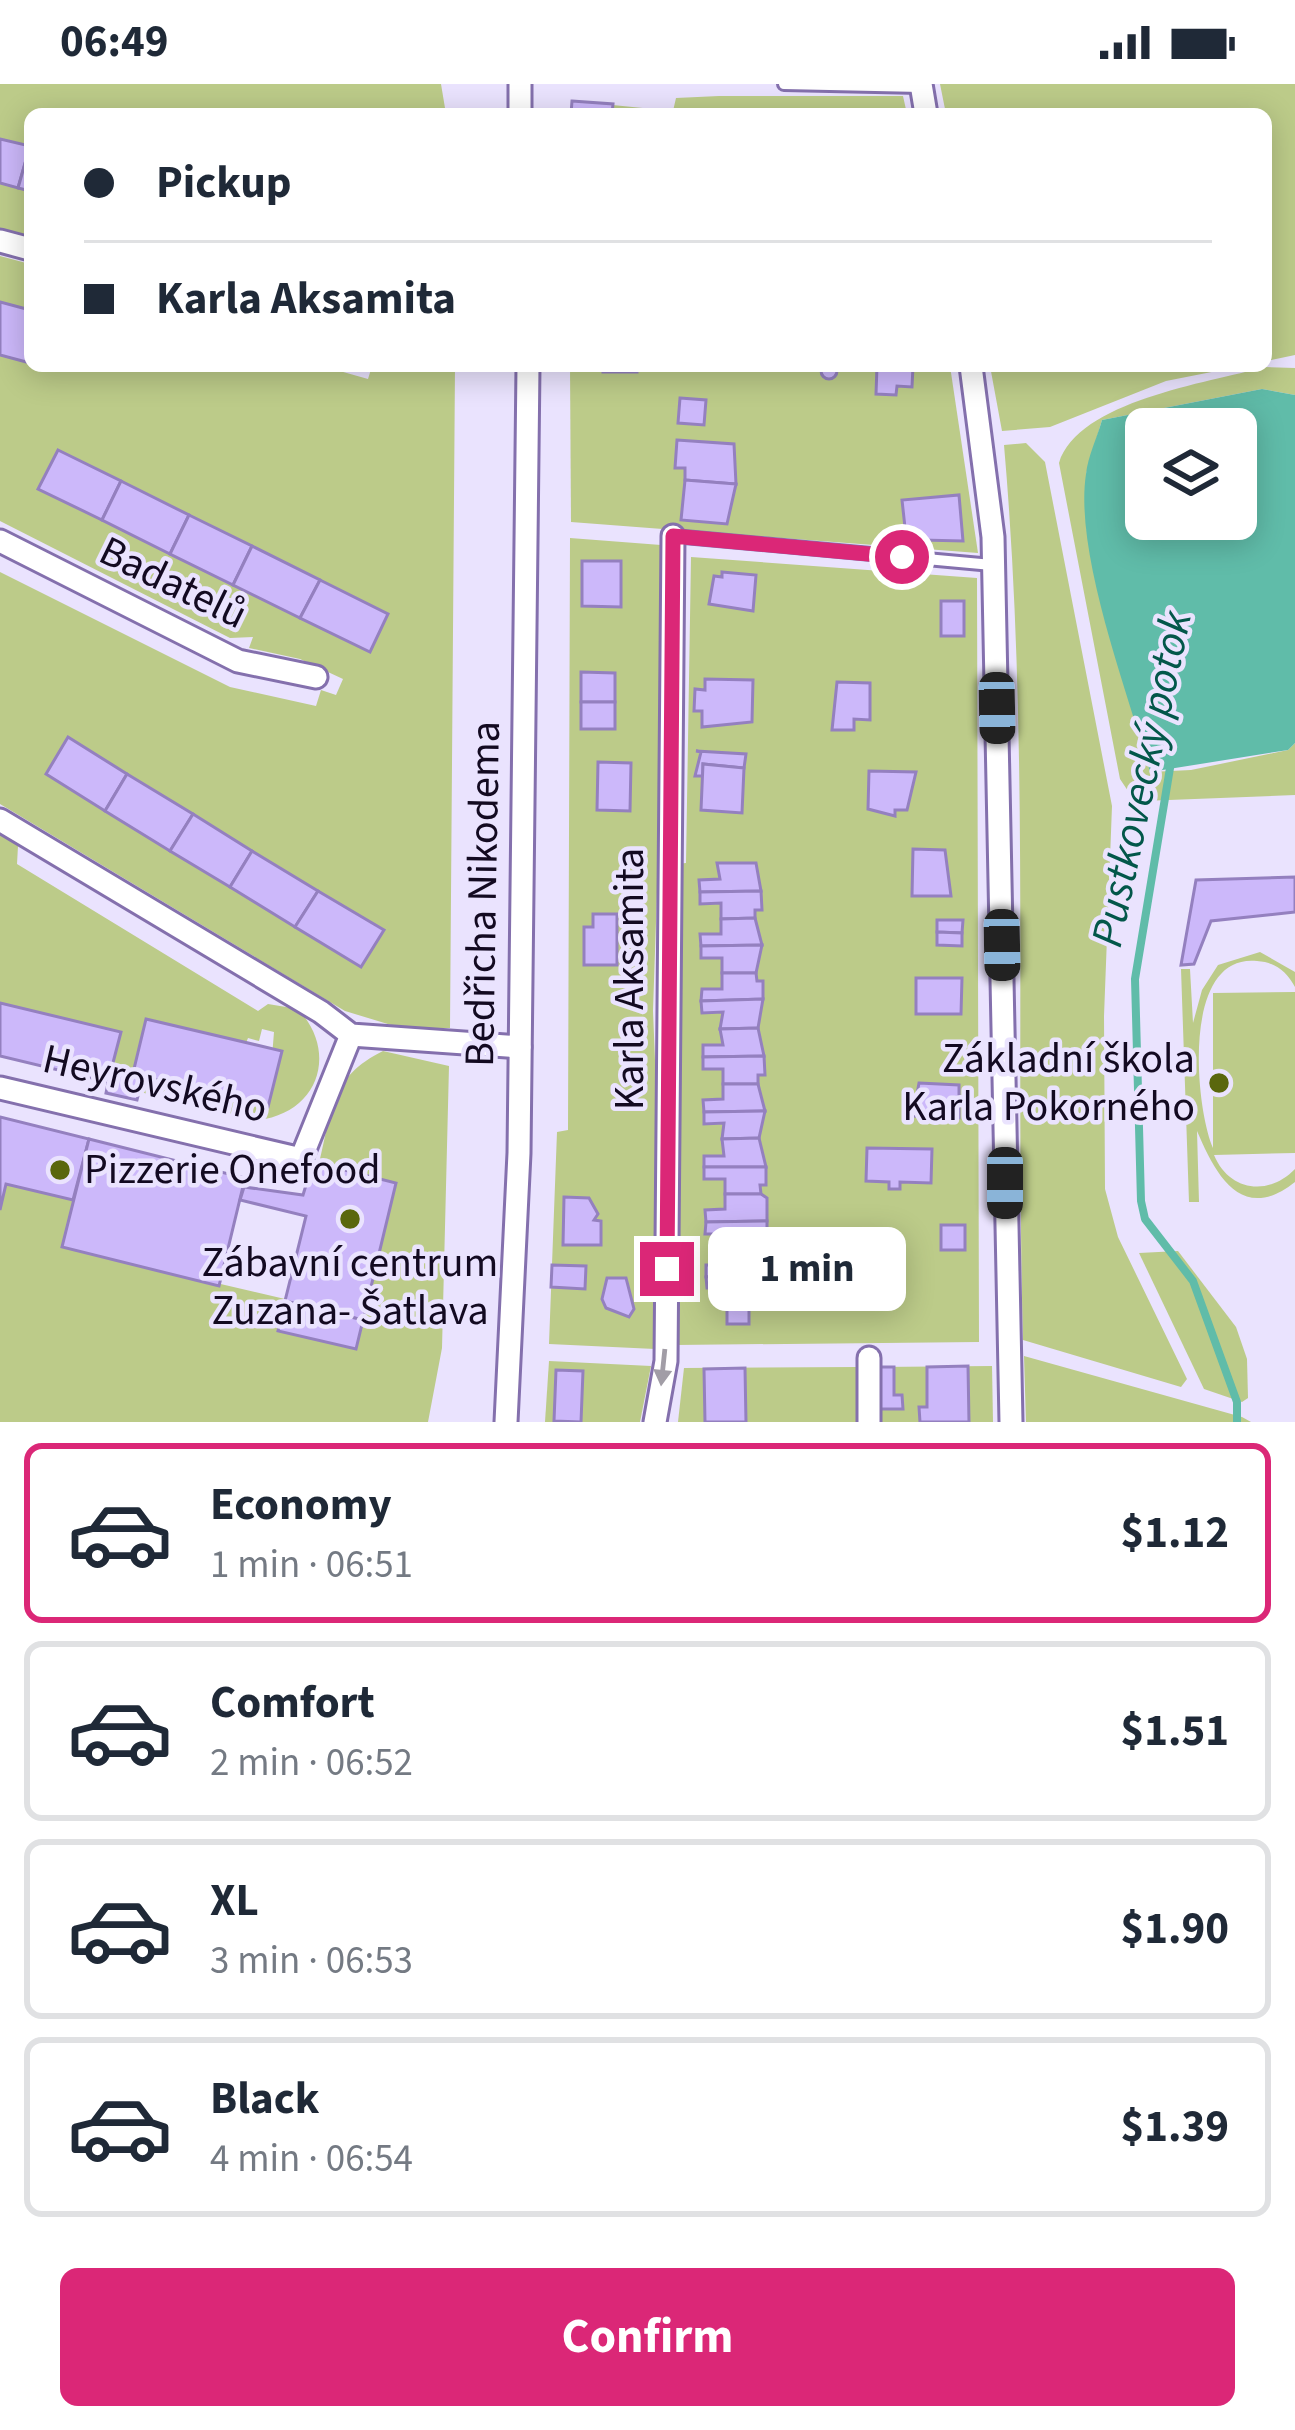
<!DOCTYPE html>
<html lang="en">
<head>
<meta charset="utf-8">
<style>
  body { margin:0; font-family:"Source Sans 3",sans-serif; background:#f2f2f3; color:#1f2937; height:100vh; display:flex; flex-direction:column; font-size:45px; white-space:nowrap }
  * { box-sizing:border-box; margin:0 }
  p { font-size:39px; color:#747a83 }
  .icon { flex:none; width:66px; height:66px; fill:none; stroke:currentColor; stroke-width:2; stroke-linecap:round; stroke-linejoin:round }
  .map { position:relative; height:1338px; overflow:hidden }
  .drawer { display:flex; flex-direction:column; background:#fff; flex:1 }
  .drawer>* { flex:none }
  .guide { position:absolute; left:24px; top:24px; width:1248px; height:264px; border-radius:18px; box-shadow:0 6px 30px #0003; display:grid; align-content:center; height:264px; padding:0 60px; background:#fff }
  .controls { position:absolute; left:1125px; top:324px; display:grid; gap:24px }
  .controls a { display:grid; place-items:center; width:132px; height:132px; border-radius:18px; background:#fff; box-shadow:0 6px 30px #0003; font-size:60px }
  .end { position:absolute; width:54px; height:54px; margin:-27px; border:15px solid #db2777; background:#fff; box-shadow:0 0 0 6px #fff }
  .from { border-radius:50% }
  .bubble { position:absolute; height:84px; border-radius:18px; background:#fff; box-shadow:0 6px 30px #0003; font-size:39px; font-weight:700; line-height:84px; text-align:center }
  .car { position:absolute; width:36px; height:72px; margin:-36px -18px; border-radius:15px; box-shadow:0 0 9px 3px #0007; background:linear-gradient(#222 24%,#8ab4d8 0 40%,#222 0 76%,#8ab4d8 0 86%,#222 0) }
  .guide b { display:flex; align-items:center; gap:42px; height:114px; font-size:45px }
  .guide b+b { border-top:3px solid #e0e1e3 }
  .guide i { width:30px; height:30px; background:#1f2937 }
  ul { padding:21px 0 0; list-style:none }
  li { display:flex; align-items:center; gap:36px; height:180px; margin:0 24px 18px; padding:0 36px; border:6px solid #e0e1e3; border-radius:18px }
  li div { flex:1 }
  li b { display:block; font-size:45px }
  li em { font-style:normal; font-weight:700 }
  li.current { border-color:#db2777 }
  li>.icon { width:108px; height:108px; stroke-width:1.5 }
  .action { display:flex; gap:24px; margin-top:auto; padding:24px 60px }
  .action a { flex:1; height:138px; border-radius:18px; background:#db2777; color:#fff; font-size:48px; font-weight:700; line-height:138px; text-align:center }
  .status { display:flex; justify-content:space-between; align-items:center; height:84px; padding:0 60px; background:#fff; direction:ltr }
  .status svg { height:33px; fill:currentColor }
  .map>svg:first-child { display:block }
</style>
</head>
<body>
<div class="status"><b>06:49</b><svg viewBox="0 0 49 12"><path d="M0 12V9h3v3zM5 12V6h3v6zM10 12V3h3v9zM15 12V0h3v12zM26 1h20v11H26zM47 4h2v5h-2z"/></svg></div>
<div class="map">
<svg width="1295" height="1338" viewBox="0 0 1295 1338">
  <rect width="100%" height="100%" fill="#eae3fe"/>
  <g fill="#bccb89">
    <polygon points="0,0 441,0 446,30 30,30 30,153 0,145"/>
    <polygon points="940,0 1295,0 1295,271 1266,277 1266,30 946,30"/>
    <polygon points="719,12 903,12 907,30 571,30 572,17 673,27 676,14"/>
    <polygon points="0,172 30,180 30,282 322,282 368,295 372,282 455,282 450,944 401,944 345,927 0,720 0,488 230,603 316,622 321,606 336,611 343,595 300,575 249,564 253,553 230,554 0,437"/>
    <polygon points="570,282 950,282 978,469 571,438"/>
    <polygon points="990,282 1242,282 1166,297 1050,343 1002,347"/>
    <path d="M1265,283l30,1v27l-33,-6 -160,31 -16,54v53l64,245 41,-2 97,-20 7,-7v52l-152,6 -11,-4 -12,-18 -61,-316c19,-62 148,-80 206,-96z"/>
    <path d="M1026,359l19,19 67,344 -8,210 1,173 13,48 69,142 -6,8 -158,-47c-8,-298 7,-598 -19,-895z"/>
    <polygon points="570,454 661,461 667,511 653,927 658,1049 655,1265 549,1260 557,1048 568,1046"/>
    <polygon points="691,473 977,494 979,1258 675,1261 676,780 686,779"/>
    <path d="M0,746l18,16 -1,18 241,147 10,-7 30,5c41,44 20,104 -40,111l-118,-28 3,-16 125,31 6,-75 -12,-3 -3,12 -11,-3 -2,5 -113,30 -22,-5 -111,-65z"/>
    <path d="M1260,868l35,20v15c-8,-15 -20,-25 -38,-26 -76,-8 -62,145 -44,187v-155l82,-1v161l-81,2c15,36 54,42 81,14v13c-54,43 -80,-9 -98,-51l2,71h-10l-8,-233h9l3,54 9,-33 16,-25z"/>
    <path d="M383,967l66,15 -7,282 -14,74h-428v-212l6,-26 67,16 -11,47 223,52 -7,31 84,-6 34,-140 -77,-20c13,-53 11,-87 64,-113z"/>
    <polygon points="1178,1167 1236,1243 1247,1275 1248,1314 1242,1318 1204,1305 1139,1169"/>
    <polygon points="1024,1272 1242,1333 1251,1338 1026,1338"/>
    <polygon points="549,1277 651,1282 640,1338 545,1338"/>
    <polygon points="992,1282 993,1338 878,1338 877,1283"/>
    <polygon points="859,1283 860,1338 678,1338 684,1284"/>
  </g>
  <path fill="#60bca9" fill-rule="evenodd" d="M1262,305l33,6v348l-7,7 -138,22c-22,-80 -76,-218 -64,-298 2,-18 11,-36 16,-54zM1146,345h90v90h-90z"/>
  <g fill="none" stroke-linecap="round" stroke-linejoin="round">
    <polyline stroke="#60bca9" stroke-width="8" points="1171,678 1135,895 1141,1117 1145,1135 1193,1197 1237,1318 1237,1338"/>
  </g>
  <g fill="#ccb8fa" stroke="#9480bf" stroke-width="3">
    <polygon points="572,17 613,20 612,30 571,30"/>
    <polygon points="0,55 30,62 18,104 0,99"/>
    <polygon points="30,62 30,107 18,104"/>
    <polygon points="0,218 30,226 30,279 0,271"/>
    <circle cx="829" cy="287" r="8"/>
    <rect x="603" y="282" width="34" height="6"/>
    <polygon points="877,282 913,282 912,303 897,302 896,311 876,310"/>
    <polygon points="680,314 706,316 704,341 678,339"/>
    <polygon points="677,356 734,360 736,400 685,396 685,384 675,384"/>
    <polygon points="58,366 121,397 102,436 38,405"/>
    <polygon points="685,396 736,400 727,440 681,436"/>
    <polygon points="121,397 189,431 170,470 102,436"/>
    <polygon points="959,411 963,457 922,456 922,461 907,462 902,416"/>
    <polygon points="189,431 252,462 233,501 170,470"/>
    <polygon points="252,462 320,496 300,534 233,501"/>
    <polygon points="582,477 621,477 621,523 582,522"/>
    <polygon points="722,488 756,491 753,527 709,520 714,492 722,493"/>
    <polygon points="320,496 388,530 370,568 300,534"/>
    <rect x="941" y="517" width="23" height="35"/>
    <polygon points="581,588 615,589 615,618 581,618"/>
    <polygon points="705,595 753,596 752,638 702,643 702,627 694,627 695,605 705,606"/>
    <polygon points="837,598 870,599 870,636 854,635 854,646 832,646"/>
    <rect x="581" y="618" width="34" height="27"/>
    <polygon points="68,653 127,690 105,727 46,690"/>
    <polygon points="696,667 746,670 744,684 703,680 703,692 695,692 701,668"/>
    <polygon points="598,678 631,679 630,727 597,726"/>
    <polygon points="703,680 744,684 742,729 701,726"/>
    <polygon points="869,687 916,688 907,726 895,726 895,732 868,725"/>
    <polygon points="127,690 193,730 170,767 105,727"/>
    <polygon points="193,730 252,767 230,803 170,767"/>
    <polygon points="913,765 945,766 951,812 912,812"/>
    <polygon points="252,767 318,807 295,843 230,803"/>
    <polygon points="717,779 756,779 761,807 700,808 699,796 720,795"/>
    <polygon points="1295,793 1295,828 1211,837 1194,880 1181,881 1196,796"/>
    <polygon points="318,807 384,846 361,883 295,843"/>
    <polygon points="761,807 762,826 755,826 755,834 721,835 721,819 700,820 700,808"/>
    <polygon points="593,830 617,830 617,881 584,881 584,843 593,843"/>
    <polygon points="755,834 762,861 701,862 700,850 721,850 721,835"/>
    <polygon points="937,836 963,836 962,849 937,848"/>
    <polygon points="937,848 962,849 962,862 937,861"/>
    <polygon points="762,861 756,889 722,889 722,874 701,874 701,862"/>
    <polygon points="722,889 756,889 757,897 763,897 763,915 701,917 702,905 722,905"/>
    <polygon points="916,894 962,894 961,930 916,930"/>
    <polygon points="763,915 758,944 720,945 723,928 702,929 701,917"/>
    <polygon points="0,919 121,948 108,998 0,972"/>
    <polygon points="146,935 282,967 268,1023 143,992 137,1016 106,1009 111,984 133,989"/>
    <polygon points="758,944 764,972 703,973 703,961 723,961 720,945"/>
    <polygon points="764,972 765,991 758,991 758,1000 723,1000 723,985 703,985 703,973"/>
    <polygon points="919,999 959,1001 959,1034 913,1032"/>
    <polygon points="723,1000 758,1000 765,1027 704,1028 703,1016 723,1015"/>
    <polygon points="765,1027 759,1054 722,1055 724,1039 704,1040 704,1028"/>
    <polygon points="0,1033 89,1055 73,1116 6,1100 0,1126"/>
    <polygon points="759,1054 766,1083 704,1083 704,1072 724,1072 722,1055"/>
    <polygon points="89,1055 245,1094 219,1202 62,1163"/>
    <polygon points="867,1064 932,1065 931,1099 900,1098 900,1105 889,1105 889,1098 866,1097"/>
    <polygon points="313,1078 396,1099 363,1236 285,1217 306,1132 240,1116 244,1103 303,1111"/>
    <polygon points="704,1083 766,1083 766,1101 760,1101 761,1110 725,1110 725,1095 704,1095"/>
    <polygon points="725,1110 761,1110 767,1114 767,1137 706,1138 705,1126 725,1125"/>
    <polygon points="564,1113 589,1114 598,1130 594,1136 601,1137 601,1161 563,1161"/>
    <polygon points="767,1137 767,1160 762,1164 726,1165 726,1150 705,1150 706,1138"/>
    <rect x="941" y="1141" width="24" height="25"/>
    <polygon points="762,1164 768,1169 768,1192 706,1193 706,1181 726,1181 726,1165"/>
    <polygon points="552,1181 586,1182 585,1205 551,1203"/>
    <polygon points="768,1192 769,1220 727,1220 726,1204 707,1204 706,1193"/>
    <polygon points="607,1194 626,1194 634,1225 629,1233 606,1224 602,1215"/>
    <polygon points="285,1217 363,1236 356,1265 278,1247"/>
    <rect x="727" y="1220" width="22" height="20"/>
    <polygon points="968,1282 969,1338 920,1338 919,1323 927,1323 927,1283"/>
    <polygon points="877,1283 894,1283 894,1311 902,1311 903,1325 878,1325"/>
    <polygon points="745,1284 746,1338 705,1338 704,1285"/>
    <polygon points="556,1286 583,1287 581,1338 554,1337"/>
  </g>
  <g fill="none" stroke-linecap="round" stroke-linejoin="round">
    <g stroke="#8470ad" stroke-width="16">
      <g id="lane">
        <polyline points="784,0 921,3"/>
        <polyline points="673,452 992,481"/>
      </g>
    </g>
    <g stroke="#8470ad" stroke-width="27">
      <g id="street">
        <polyline points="520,0 520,30"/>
        <polyline points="921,0 926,30"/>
        <polyline points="0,157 30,165"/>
        <polyline points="971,282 993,453 1011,1338"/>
        <polyline points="0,457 238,577 316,593"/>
        <polyline points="0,736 321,928 351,951 520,963"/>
        <polyline points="0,1004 301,1075 351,951"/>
        <polyline points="869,1274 869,1338"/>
        <polyline points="506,1338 519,1069 528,282"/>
        <polyline points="655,1338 666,1277 673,452"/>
      </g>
    </g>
    <use href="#lane" stroke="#fff" stroke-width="10"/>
    <use href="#street" stroke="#fff" stroke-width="21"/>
  </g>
  <defs><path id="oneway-solid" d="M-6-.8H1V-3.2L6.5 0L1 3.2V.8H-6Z" transform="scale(3)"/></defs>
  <use fill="#a19da6" href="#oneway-solid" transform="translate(663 1283) rotate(96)"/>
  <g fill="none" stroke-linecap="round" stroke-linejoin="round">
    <polyline stroke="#db2777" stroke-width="15" points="667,1185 673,452 902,473"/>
  </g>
  <g fill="#5a670d" stroke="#eae3fe" stroke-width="4.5">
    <circle cx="1219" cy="999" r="12"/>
    <circle cx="60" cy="1086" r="12"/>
    <circle cx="350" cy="1135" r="12"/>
  </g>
  <g text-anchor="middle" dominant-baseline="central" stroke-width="9" stroke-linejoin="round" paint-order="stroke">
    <g font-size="42" fill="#130a21" stroke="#eae3fe">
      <text transform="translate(173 499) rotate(26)">Badatelů</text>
      <text transform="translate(483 810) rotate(-89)">Bedřicha Nikodema</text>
      <text transform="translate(630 895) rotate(-90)">Karla Aksamita</text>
      <text transform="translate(155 1000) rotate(13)">Heyrovského</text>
    </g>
    <g font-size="42" fill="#130a21" stroke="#eae3fe" text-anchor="end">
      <text x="1195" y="975">Základní škola<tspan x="1195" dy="48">Karla Pokorného</tspan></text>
      <text x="84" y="1086" text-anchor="start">Pizzerie Onefood</text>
      <text x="350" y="1179" text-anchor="middle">Zábavní centrum<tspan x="350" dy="48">Zuzana- Šatlava</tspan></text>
    </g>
    <g font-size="45" font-style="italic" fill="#03574a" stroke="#eae3fe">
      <text transform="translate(1142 695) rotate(-78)">Pustkovecký potok</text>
    </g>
  </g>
</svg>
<div class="controls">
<a><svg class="icon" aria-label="layers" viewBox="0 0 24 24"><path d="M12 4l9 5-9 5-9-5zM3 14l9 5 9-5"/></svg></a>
</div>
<i class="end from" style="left:902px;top:473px"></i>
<i class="end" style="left:667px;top:1185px"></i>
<div class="bubble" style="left:708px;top:1143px;width:198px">1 min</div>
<i class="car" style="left:997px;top:624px;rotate:179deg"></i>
<i class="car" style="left:1002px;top:861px;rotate:179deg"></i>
<i class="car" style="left:1005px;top:1099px;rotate:180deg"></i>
<div class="guide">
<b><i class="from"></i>Pickup</b>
<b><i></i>Karla Aksamita</b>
</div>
</div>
<section class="drawer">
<ul>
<li class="current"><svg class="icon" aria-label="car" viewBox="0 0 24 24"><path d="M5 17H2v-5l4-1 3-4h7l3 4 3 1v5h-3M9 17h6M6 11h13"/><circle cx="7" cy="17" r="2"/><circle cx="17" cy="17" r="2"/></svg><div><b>Economy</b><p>1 min · 06:51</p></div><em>$1.12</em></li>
<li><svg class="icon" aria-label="car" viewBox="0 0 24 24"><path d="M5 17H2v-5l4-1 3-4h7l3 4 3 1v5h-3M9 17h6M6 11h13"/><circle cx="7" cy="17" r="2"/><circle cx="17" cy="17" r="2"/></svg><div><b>Comfort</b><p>2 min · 06:52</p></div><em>$1.51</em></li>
<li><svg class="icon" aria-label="car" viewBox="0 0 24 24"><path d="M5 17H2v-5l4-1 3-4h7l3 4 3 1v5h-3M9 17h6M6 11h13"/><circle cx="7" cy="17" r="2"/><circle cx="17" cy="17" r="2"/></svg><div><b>XL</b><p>3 min · 06:53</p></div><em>$1.90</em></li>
<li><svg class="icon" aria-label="car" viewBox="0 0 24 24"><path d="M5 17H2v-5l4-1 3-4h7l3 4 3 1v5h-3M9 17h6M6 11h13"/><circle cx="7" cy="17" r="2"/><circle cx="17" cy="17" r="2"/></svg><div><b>Black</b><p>4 min · 06:54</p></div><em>$1.39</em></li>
</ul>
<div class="action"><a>Confirm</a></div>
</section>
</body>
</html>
